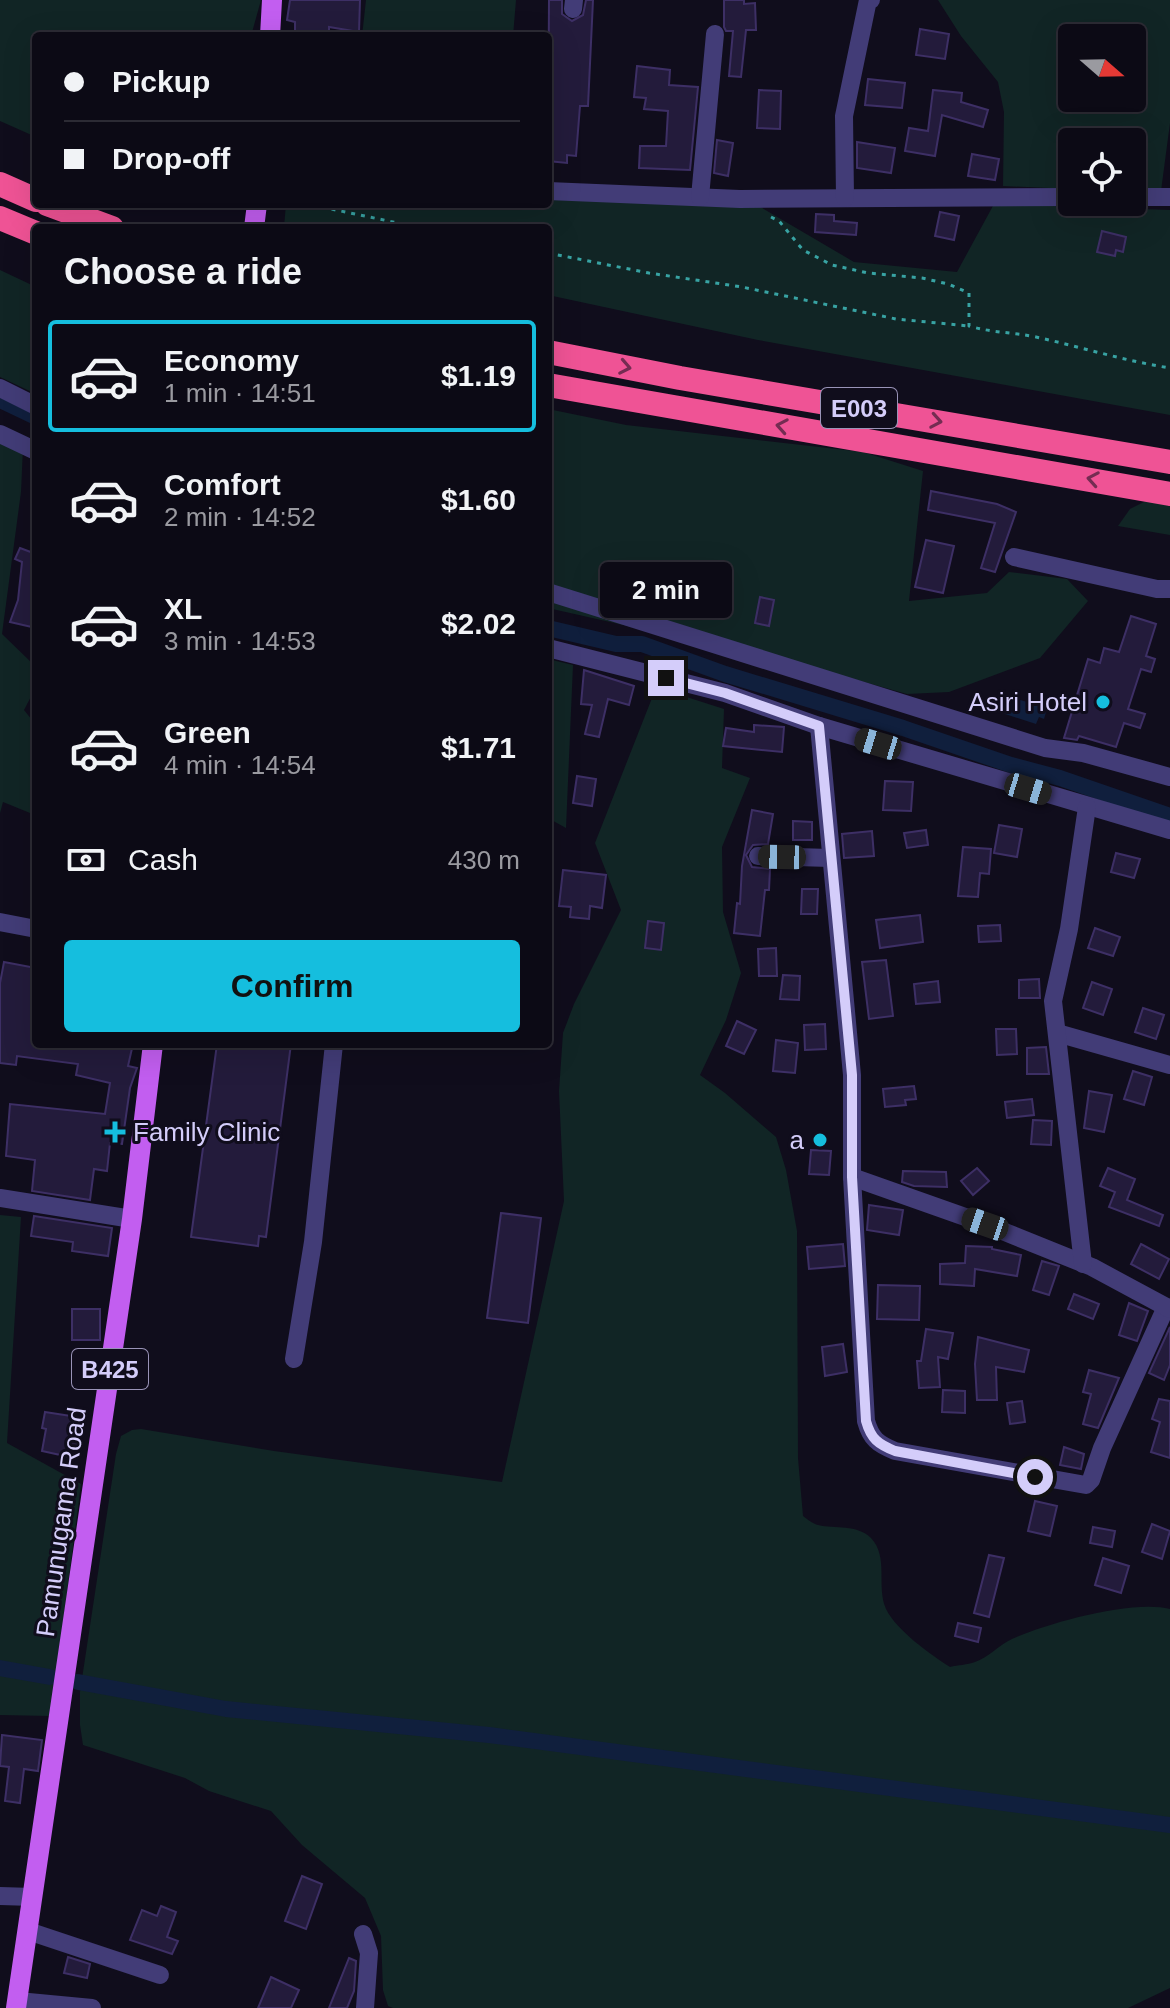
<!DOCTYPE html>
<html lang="en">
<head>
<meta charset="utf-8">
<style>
  body { margin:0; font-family:Arial,sans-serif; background:#1a1822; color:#f1f3f6; height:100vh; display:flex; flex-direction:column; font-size:30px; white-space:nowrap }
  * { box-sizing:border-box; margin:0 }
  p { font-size:26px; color:#9a9aa0 }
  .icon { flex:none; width:44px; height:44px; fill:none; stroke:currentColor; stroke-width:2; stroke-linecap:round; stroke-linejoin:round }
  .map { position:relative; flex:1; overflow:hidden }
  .side { position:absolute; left:32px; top:224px; width:520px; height:824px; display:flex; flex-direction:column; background:#0c0a15; border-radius:8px; box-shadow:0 8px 32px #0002,0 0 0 2px #2c2b34 }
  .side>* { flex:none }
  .banner { position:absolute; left:32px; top:32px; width:520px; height:176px; border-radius:8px; box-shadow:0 8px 32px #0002,0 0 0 2px #2c2b34; display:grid; align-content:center; height:176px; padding:0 32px; background:#0c0a15 }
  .needle { width:52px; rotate:110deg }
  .controls { position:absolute; left:1058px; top:24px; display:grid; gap:16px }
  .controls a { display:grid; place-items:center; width:88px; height:88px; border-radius:8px; background:#0c0a15; box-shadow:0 8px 32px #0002,0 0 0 2px #2c2b34; font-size:40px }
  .end { position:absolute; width:36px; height:36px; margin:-18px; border:10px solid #d4cdfa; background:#111; box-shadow:0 0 0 4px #111 }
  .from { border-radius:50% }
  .bubble { position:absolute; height:56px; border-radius:8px; background:#0c0a15; box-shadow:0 8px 32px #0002,0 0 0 2px #2c2b34; font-size:26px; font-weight:800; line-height:56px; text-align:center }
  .car { position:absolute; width:24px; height:48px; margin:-24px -12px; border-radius:10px; box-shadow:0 0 6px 2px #0007; background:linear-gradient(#222 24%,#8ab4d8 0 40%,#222 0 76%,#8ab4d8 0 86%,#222 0) }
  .banner b { display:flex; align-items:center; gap:28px; height:76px; font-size:30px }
  .banner b+b { border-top:2px solid #2c2b34 }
  .banner i { width:20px; height:20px; background:#f1f3f6 }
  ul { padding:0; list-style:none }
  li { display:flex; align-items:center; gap:24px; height:112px; margin:0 16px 12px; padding:0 16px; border:4px solid transparent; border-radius:8px }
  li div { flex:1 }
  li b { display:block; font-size:30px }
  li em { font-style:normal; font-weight:800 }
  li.active { border-color:#15bede }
  li>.icon { width:72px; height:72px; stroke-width:1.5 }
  h2 { padding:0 32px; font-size:36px; line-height:96px }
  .pay { display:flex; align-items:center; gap:20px; height:88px; padding:0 32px; font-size:30px }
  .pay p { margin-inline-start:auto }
  .button { display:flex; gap:16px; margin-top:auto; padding:16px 32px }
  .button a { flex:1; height:92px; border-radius:8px; background:#15bede; color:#111; font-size:32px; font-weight:800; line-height:92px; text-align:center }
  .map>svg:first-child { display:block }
</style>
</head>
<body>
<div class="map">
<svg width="1170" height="2008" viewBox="0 0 1170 2008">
  <rect width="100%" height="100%" fill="#100d1c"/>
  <g fill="#112525" fill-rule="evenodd">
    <polygon points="0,0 261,0 251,36 36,36 36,137 0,121"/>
    <polygon points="366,0 516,0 513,36 451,36 450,30 412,33 411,36 362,36"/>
    <path d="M938,0h232v123l-9,68h-29v-49h-60v47l-69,-3 1,-74 -6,-30 -37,-46zM1072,38h60v60h-60z"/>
    <polygon points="548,197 752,202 854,262 957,272 994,204 1170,210 1170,415 758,340 548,295 548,228 284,227 286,204 548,204"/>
    <polygon points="0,270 36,287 36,394 0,377"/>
    <polygon points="548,409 626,425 863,452 923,471 909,601 987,593 1009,572 1067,579 1088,601 1040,658 949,692 907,694 818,669 548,608"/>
    <polygon points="0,439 23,447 21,492 2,634 36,667 36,687 24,710 36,725 35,815 3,802 0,813"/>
    <polygon points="1152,498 1170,504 1170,535 1118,526 1130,509"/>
    <polygon points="548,659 573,665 566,828 548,818"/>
    <path d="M646,684l78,25 -2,59 28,10 -28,69 1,65 18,61 -15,47 -26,55 25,18 51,44 10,33 11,61 1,227 5,58c4,3 10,8 15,9 17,4 39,-1 53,13 18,19 5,48 15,71 11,22 44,45 64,58 8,-2 17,-2 25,-5 13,-4 24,-17 37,-23 35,-16 121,-40 158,-30v379l-42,20h-735l-5,-2 -5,-16 -2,-54 -16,-38 -63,-53 -31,-34 -62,-20 -24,-13 -102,-33 -3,-20v-33l36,-238 5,-18 11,-6 9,-1 133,22 228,31 62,-281 -5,-110 4,-58 11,-29 47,-94 -26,-67 59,-150z"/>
    <polygon points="0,1215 21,1217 7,1443 81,1484 51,1716 0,1715"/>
  </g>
  <polygon fill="#101f3d" points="1007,696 1041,706 1040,710 1046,712 1044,719 1039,717 1036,724 1002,713"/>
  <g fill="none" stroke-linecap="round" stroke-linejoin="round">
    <g stroke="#101f3d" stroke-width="16">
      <polyline points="0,400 36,417"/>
      <polyline points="548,628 616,644 642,644 725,674 903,728 1011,765 1060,778 1170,816"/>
      <polyline points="0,1668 50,1677"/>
      <polyline points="78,1682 226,1709 489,1735 1170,1825"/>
    </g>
  </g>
  <g fill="#231b3b" stroke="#3d2f65" stroke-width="2">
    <polygon points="290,0 360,0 359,32 329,27 329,36 295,36 295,22 287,20"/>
    <polygon points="549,0 562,0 562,14 572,21 583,15 586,0 593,0 588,106 580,106 576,156 567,155 567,163 548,161"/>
    <polygon points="724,0 744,0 744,4 755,3 756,30 746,30 741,77 729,76 733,31 726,31 724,27"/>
    <polygon points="920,29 949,34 945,59 916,55"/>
    <polygon points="637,66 670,70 669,85 698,87 690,170 639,168 640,146 666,146 668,111 644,109 646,98 634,97"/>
    <polygon points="868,79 905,83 902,108 865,105"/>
    <polygon points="759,90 781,91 780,129 757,128"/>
    <polygon points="933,90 962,93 961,102 988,110 983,127 942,115 935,156 905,151 909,128 928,131"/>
    <polygon points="717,140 733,143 728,176 714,173"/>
    <polygon points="857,142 895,148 891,173 857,168"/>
    <polygon points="972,154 999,159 995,180 968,176"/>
    <polygon points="940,212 959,216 954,240 935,236"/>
    <polygon points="816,214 834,215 834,221 857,223 856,235 815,232"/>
    <polygon points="1102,231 1126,237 1123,252 1116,250 1115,256 1097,252"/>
    <polygon points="931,491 997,504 1016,512 995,572 981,568 995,523 928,510"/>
    <polygon points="926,540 954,546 943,593 915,587"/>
    <polygon points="20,548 36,554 36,628 10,622 18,600 22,562 15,559"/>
    <polygon points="760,597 774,600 769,626 755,623"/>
    <polygon points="1131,616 1156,624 1146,656 1155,659 1151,672 1141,669 1128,709 1145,714 1140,728 1124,723 1116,747 1079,736 1077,740 1064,738 1088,659 1100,663 1104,648 1119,652"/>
    <polygon points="584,670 634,686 629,705 608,699 599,737 585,734 592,705 581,704"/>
    <polygon points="754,725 784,727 782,752 723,746 726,728 754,732"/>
    <polygon points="577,776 596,779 592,806 573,803"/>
    <polygon points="885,781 913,782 911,811 883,810"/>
    <polygon points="752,810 773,814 768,844 753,845 746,855 752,867 770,869 769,890 765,890 760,936 734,933 737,903 740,904 742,866"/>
    <polygon points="793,821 812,822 812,840 793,840"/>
    <polygon points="999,825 1022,829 1017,857 994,853"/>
    <polygon points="926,830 928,845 907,848 904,833"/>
    <polygon points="872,831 874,856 844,858 842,834"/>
    <polygon points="963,847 991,849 989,874 980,873 978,897 958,896"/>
    <polygon points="1116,853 1140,859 1134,878 1111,872"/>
    <polygon points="563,870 606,875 602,908 590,906 589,919 570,917 571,907 559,906"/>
    <polygon points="802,889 818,889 817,914 801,914"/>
    <polygon points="920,915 923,942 880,948 876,920"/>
    <polygon points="648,921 664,923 661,950 645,948"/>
    <polygon points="1000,925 1001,941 979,942 978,926"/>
    <polygon points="1095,928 1120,937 1113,956 1088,948"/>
    <polygon points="776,948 777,976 759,976 758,949"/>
    <polygon points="886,960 893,1016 869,1019 862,962"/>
    <polygon points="4,962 36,968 36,1044 86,1049 87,1044 133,1044 128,1066 137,1068 130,1088 122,1144 110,1143 107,1171 94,1169 90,1200 32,1191 35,1160 6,1156 10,1104 105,1114 110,1083 76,1075 78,1064 17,1056 16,1065 0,1063 0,983"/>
    <polygon points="783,975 800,976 799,1000 780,999"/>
    <polygon points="1039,979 1040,998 1019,998 1019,980"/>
    <polygon points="938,981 940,1002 916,1004 914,984"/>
    <polygon points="1092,982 1112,989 1103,1015 1083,1008"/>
    <polygon points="1143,1008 1164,1015 1156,1039 1135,1032"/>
    <polygon points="737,1021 756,1030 744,1054 726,1046"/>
    <polygon points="825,1024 826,1049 805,1050 804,1025"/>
    <polygon points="996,1029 1016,1029 1017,1054 997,1055"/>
    <polygon points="776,1040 798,1043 795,1073 773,1071"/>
    <polygon points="217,1044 291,1044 266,1237 259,1236 258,1246 191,1237"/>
    <polygon points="1046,1047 1049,1074 1027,1074 1027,1048"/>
    <polygon points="1133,1071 1152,1077 1144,1105 1124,1099"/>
    <polygon points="914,1086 916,1099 905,1100 906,1105 885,1107 883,1089"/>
    <polygon points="1089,1091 1112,1095 1104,1132 1084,1128"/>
    <polygon points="1032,1099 1034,1115 1007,1118 1005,1102"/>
    <polygon points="1033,1120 1052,1121 1051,1145 1031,1144"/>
    <polygon points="811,1150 831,1151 829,1175 809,1174"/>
    <polygon points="977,1168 989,1181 973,1195 961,1181"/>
    <polygon points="1108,1168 1135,1179 1127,1200 1163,1215 1159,1226 1109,1207 1115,1192 1100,1186"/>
    <polygon points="903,1171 946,1172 947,1187 914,1186 902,1182"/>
    <polygon points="869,1205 903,1210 899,1235 867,1230"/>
    <polygon points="501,1213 541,1218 528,1323 487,1318"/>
    <polygon points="34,1216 112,1228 108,1256 72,1251 73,1242 31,1236"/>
    <polygon points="843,1244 845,1266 809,1269 807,1247"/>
    <polygon points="1141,1244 1169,1259 1159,1279 1131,1264"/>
    <polygon points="966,1246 992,1247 992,1249 1021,1255 1017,1276 975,1269 974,1286 940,1284 940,1264 965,1263"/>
    <polygon points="1042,1261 1059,1266 1049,1295 1033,1290"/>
    <polygon points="878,1285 920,1286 919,1320 877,1319"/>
    <polygon points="1074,1294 1099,1304 1093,1319 1068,1309"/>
    <polygon points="1129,1303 1148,1311 1137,1341 1119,1335"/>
    <rect x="72" y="1309" width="28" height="31"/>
    <polygon points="1170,1327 1170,1365 1164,1380 1149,1373"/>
    <polygon points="926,1329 953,1333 948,1359 938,1357 940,1387 919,1388 917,1361 921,1361"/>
    <polygon points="978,1337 1029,1350 1024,1372 996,1367 997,1400 977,1400 975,1364"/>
    <polygon points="843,1344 847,1372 825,1376 822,1347"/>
    <polygon points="1089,1370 1119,1378 1098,1428 1083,1424 1091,1394 1083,1392"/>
    <polygon points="943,1390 965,1391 965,1413 942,1412"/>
    <polygon points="1159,1399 1170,1401 1170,1458 1151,1452 1160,1422 1152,1419"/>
    <polygon points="1022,1401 1025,1422 1010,1424 1007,1403"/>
    <polygon points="45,1412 84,1418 74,1458 42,1451 46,1429 42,1428"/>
    <polygon points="1064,1447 1084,1454 1081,1469 1060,1465"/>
    <polygon points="1035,1501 1057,1506 1050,1536 1028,1531"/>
    <polygon points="1152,1524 1170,1531 1162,1559 1142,1552"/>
    <polygon points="1093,1527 1115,1531 1112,1547 1090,1543"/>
    <polygon points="989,1555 1004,1558 989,1617 974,1613"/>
    <polygon points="1103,1558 1129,1566 1121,1593 1095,1585"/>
    <polygon points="958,1623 981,1628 978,1642 955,1636"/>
    <polygon points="2,1735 42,1740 38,1771 24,1769 20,1803 5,1801 9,1767 0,1766"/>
    <polygon points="302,1876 322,1884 306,1929 285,1921"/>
    <polygon points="161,1906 176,1912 167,1937 178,1941 172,1954 130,1940 142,1910 157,1916"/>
    <polygon points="68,1957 90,1964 87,1978 64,1973"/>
    <polygon points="349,1958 356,1961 354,1991 347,2008 329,2008"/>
    <polygon points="271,1977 299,1990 291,2008 258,2008"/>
  </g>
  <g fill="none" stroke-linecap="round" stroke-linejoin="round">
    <g stroke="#38a3a3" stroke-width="3" stroke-dasharray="4 6" stroke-linecap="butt">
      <polyline points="312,205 422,228"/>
      <path d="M771,217l8,4 24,29 29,15 36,8 54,5 26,6 21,9v33c24,7 43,6 67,11 45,10 89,24 134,31"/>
      <polyline points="548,253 649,273 742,287 896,319 969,326"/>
    </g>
    <g stroke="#423c77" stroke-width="18">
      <polyline points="573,9 574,0"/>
      <polyline points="548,191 740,199 1072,197"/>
      <polyline points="700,197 715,34"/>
      <polyline points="1132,197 1170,197"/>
      <polyline points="845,198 844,116 868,0 871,0"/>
      <polyline points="0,388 36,406"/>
      <polyline points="0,434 36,451"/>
      <polyline points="1014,557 1157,589 1170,589"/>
      <polyline points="548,592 1045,748 1083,753 1170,777"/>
      <polyline points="548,648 725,693 819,726 1170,830"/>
      <path d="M819,726l33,349v102l14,244c5,18 12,23 29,30l191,34 5,-5 11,-32 64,-141"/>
      <polyline points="758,856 830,858"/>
      <polyline points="0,922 36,929"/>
      <polyline points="1057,1033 1170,1065"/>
      <polyline points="852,1177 985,1224 1092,1267 1170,1309"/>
      <polyline points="0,1198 132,1219"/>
      <polyline points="1083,1264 1053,1001 1069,929 1087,807"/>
      <polyline points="294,1359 313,1242 334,1044"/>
      <polyline points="0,1896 33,1897"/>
      <polyline points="28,1931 160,1975"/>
      <polyline points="363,1934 369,1953 365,2008"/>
      <polyline points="18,2001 92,2008"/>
    </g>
    <g stroke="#c25ef0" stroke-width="20">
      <polyline points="270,36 272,0"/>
      <polyline points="254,228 257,204"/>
      <polyline points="16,2008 132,1219 153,1044"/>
    </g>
    <g stroke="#ef5395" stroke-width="24">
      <polyline points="0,184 36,200"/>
      <polyline points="47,204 112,228"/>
      <polyline points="0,218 36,233"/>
      <polyline points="548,352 680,378 1170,462"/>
      <polyline points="548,385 1170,494"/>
    </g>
  </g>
  <defs><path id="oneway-chevron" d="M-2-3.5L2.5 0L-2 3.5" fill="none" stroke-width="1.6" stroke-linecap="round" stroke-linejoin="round" transform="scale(2)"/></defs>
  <g stroke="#742c52">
    <use href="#oneway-chevron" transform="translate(625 367) rotate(11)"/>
    <use href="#oneway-chevron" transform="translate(936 421) rotate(10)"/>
    <use href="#oneway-chevron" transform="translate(782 426) rotate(-170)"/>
    <use href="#oneway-chevron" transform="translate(1093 479) rotate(-170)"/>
  </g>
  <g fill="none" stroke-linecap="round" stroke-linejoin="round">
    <path stroke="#d4cdfa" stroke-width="10" d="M666,678l59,15 94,33 33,349v102l14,244c5,18 12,23 29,30l140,26"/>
  </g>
  <g fill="#15bede" stroke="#100d1c" stroke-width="3">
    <circle cx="1103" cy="702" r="8"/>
    <path d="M111 1120h8v8h8v8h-8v8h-8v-8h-8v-8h8z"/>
    <circle cx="820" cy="1140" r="8"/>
  </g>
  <g text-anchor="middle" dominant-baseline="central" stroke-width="6" stroke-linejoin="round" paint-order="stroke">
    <g fill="#100d1c" stroke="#9993b7" stroke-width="2">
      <rect x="821" y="388" width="76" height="40" rx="6"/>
      <rect x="72" y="1349" width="76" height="40" rx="6"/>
    </g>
    <g font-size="24" font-weight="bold" fill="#d4cdfa">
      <text x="859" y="408">E003</text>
      <text x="110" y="1369">B425</text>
    </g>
    <g font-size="26" fill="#d4cdfa" stroke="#100d1c" text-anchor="end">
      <text x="1087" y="702">Asiri Hotel</text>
      <text x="133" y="1132" text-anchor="start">Family Clinic</text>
      <text x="804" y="1140">a</text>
    </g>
    <g font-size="26" fill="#d4cdfa" stroke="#100d1c">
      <text transform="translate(61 1522) rotate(-82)">Pamunugama Road</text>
    </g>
  </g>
</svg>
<div class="controls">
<a><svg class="needle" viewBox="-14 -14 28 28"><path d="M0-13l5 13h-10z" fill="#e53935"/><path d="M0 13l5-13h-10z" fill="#9a9aa0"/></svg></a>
<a><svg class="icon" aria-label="locate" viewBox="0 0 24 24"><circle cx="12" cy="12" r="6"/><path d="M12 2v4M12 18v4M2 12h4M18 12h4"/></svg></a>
</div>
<i class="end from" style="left:1035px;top:1477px"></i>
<i class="end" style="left:666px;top:678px"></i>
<div class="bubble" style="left:600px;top:562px;width:132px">2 min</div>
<i class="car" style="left:878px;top:744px;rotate:287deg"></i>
<i class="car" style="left:1028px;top:789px;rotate:107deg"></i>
<i class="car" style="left:782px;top:857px;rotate:271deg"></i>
<i class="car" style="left:985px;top:1224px;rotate:289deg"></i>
<div class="banner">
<b><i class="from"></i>Pickup</b>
<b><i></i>Drop-off</b>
</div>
<section class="side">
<h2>Choose a ride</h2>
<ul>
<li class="active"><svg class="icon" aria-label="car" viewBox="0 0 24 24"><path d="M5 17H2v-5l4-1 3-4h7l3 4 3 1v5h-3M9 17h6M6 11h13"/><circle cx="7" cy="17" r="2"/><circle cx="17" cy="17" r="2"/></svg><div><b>Economy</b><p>1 min · 14:51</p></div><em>$1.19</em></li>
<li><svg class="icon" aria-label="car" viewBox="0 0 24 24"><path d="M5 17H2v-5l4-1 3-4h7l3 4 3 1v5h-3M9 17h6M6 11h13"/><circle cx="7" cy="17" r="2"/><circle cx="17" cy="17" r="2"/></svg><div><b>Comfort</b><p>2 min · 14:52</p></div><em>$1.60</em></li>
<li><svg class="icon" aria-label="car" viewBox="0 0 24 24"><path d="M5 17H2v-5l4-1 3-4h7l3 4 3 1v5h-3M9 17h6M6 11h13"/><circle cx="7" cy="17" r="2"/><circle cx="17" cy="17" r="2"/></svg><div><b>XL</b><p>3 min · 14:53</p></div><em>$2.02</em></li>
<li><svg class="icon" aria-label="car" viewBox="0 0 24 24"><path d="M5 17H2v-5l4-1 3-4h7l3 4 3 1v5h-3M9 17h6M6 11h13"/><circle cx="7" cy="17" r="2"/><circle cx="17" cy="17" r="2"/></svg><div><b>Green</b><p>4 min · 14:54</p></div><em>$1.71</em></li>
</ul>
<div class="pay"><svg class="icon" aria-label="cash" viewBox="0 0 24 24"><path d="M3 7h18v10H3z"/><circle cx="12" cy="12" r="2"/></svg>Cash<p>430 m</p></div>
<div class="button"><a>Confirm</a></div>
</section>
</div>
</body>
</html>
